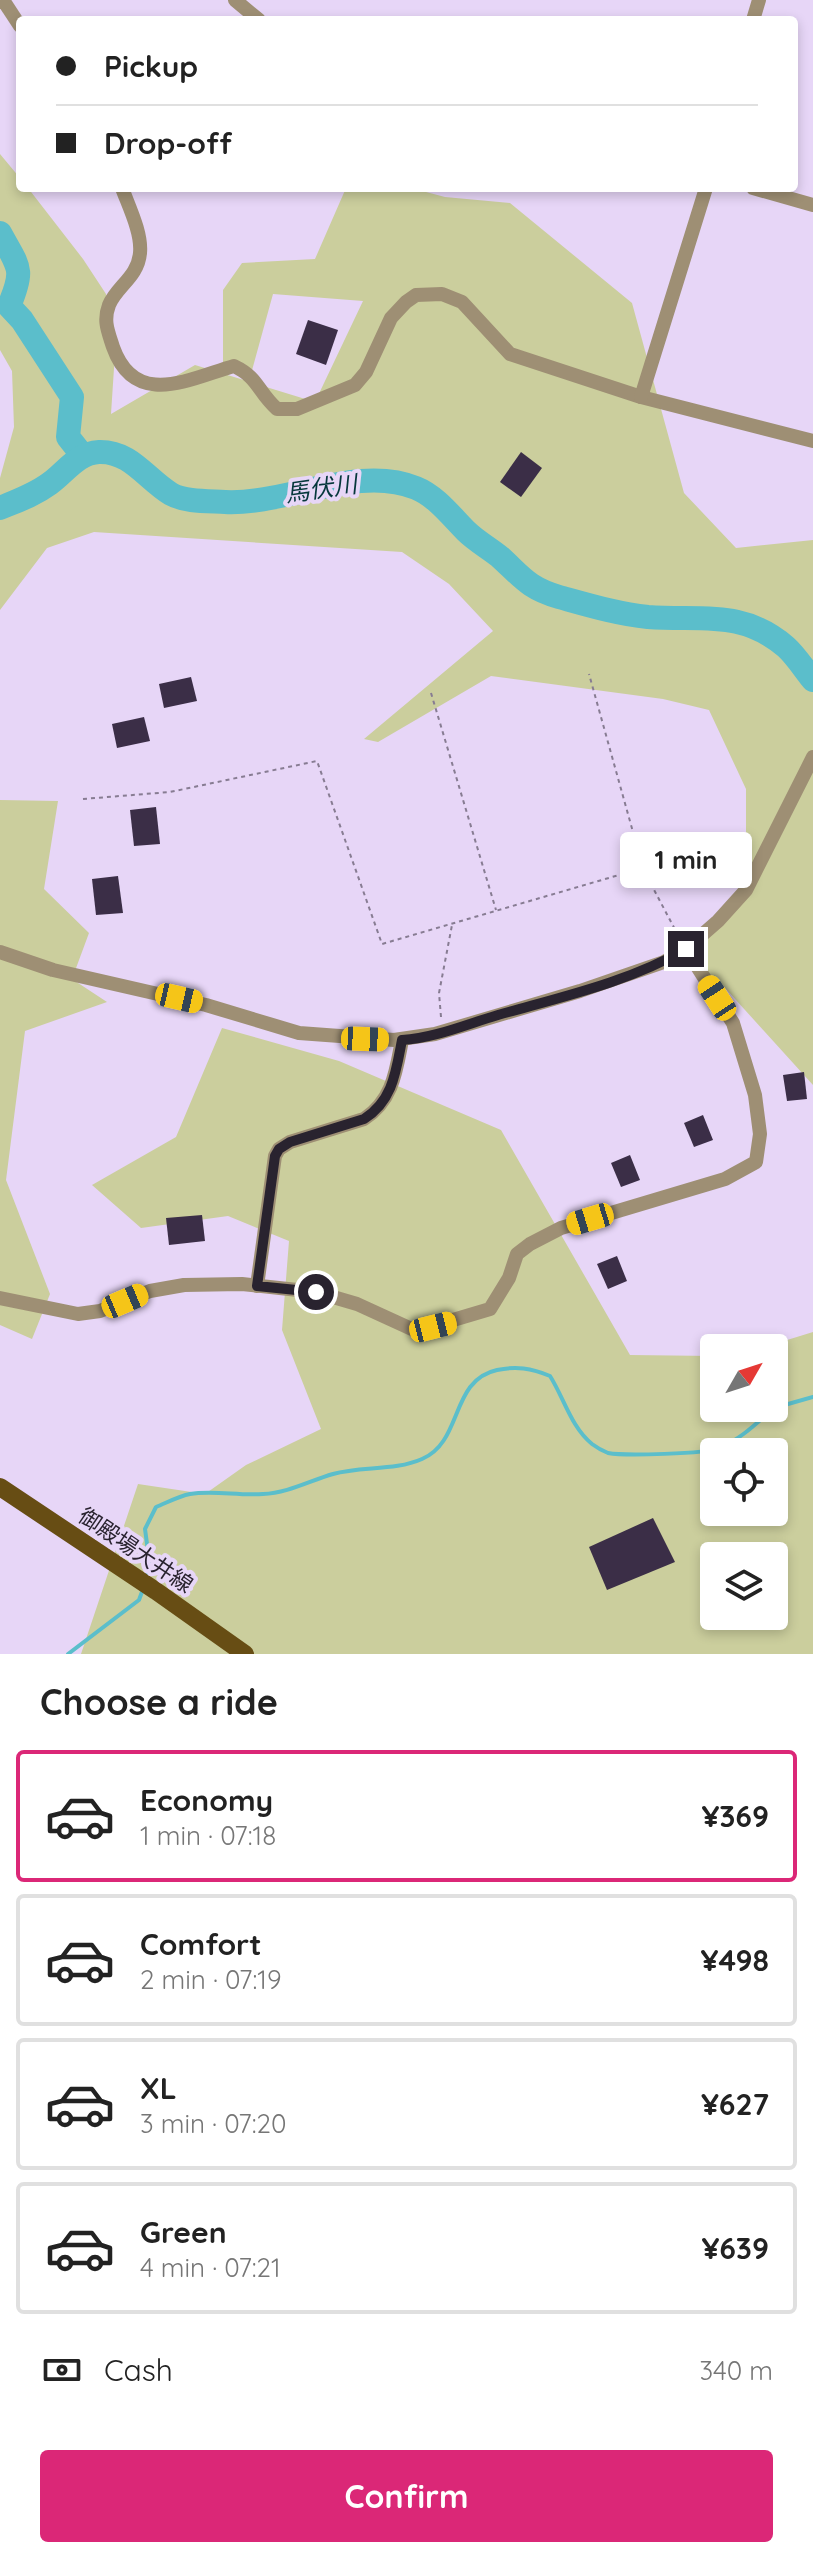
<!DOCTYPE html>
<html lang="en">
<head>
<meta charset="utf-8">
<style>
  body { margin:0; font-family:Quicksand,"Noto Sans JP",sans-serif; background:#f6f6f6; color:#222; height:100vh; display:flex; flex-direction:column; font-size:30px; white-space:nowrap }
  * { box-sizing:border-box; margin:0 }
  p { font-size:26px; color:#767676 }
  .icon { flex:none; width:44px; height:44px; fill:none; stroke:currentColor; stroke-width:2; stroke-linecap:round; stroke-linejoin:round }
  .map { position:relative; height:1654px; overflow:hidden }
  .sheet { display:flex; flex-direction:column; background:#fff; flex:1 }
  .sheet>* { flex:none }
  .banner { position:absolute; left:16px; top:16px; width:782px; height:176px; border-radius:8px; box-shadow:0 4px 12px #0003; display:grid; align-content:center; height:176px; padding:0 40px; background:#fff }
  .needle { width:52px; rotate:51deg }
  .controls { position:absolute; left:700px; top:1334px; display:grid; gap:16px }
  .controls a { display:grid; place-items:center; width:88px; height:88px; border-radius:8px; background:#fff; box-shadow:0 4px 12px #0003; font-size:40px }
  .end { position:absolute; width:36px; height:36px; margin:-18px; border:10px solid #29232f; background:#fff; box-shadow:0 0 0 4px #fff }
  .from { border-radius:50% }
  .bubble { position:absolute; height:56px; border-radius:8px; background:#fff; box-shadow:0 4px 12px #0003; font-size:26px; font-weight:800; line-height:56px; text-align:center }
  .car { position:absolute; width:24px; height:48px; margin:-24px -12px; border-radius:10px; box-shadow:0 0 6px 2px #0007; background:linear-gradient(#f5c518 24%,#345 0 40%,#f5c518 0 76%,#345 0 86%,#f5c518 0) }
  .banner b { display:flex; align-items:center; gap:28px; height:76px; font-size:30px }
  .banner b+b { border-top:2px solid #e0e0e0 }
  .banner i { width:20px; height:20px; background:#222 }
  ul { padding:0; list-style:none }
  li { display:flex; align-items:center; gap:24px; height:132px; margin:0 16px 12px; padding:0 24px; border:4px solid #e0e0e0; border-radius:8px }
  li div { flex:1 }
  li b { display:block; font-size:30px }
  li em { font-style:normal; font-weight:800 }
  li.current { border-color:#db2777 }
  li>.icon { width:72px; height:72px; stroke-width:1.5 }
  h2 { padding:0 40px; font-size:36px; line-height:96px }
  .pay { display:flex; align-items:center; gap:20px; height:88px; padding:0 40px; font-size:30px }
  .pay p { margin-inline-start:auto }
  .action { display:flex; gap:16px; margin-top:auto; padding:16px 40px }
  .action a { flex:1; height:92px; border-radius:8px; background:#db2777; color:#fff; font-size:32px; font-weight:800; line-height:92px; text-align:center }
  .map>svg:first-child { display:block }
</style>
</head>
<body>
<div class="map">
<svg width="813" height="1654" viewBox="0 0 813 1654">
  <rect width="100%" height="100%" fill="#e7d6f7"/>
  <g fill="#cbce9d" fill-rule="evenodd">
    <polygon points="0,154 20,178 20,188 28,188 83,259 106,294 115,353 111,414 195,365 315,402 363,301 273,294 251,374 223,364 223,290 242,263 315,259 346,188 411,188 445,197 510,203 632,303 684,493 736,548 813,540 813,1085 716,978 684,960 746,890 746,789 709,710 663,699 491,676 378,742 364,739 493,631 449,584 402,552 94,532 47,548 0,610 0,478 14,427 12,371 0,350"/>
    <polygon points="0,800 58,801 44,889 89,933 72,979 107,1002 25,1031 6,1180 50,1294 32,1339 0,1325"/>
    <path d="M222,1028l117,33 162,69 129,225 84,1v52h60v-60h-13l52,-16v322h-732l57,-170 67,10 41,-29 75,-36 -39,-99 7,-89 -61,-25 -87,12 -49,-43 84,-48zM714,1452h60v60h-60zM714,1556h60v60h-60z"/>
  </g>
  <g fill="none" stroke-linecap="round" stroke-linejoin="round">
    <g stroke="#5bbecb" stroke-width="4">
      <polyline points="774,1408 813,1397"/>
      <path d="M147,1576l3,-10 -5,-37 11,-22c10,-4 23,-11 34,-13 23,-4 49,2 73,0 25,-1 46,-13 70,-20 28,-8 62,-3 89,-15 41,-17 28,-79 75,-89 19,-4 34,-2 53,6 14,22 21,51 42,68 4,3 11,7 16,9 16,3 98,1 111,-5 22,-9 38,-25 55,-40"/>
      <polyline points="68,1654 139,1600 143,1589"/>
    </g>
    <g stroke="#5bbecb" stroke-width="24">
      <path d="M0,233c19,35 25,35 9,73l13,14 50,77 -4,40 15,19"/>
      <path d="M0,508c17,-7 34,-13 49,-24 16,-11 28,-31 50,-32 32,-1 47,27 72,42 14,8 37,7 54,8 61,3 133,-38 191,-14 20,8 35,28 50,43 10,10 23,17 34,26 22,20 28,31 59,40 29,8 59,17 89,20 53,4 94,-8 138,30 10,9 18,22 27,33"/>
    </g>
  </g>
  <g fill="#3b2e47">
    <polygon points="308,320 338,330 326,365 296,354"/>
    <polygon points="521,452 542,468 521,497 500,482"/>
    <polygon points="191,677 197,701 164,708 159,684"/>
    <polygon points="144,717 150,741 117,748 112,724"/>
    <polygon points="156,807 160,844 134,846 130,810"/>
    <polygon points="118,876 123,913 96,915 92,879"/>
    <polygon points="804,1072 807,1099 787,1101 783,1075"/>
    <polygon points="703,1115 713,1140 694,1147 684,1123"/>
    <polygon points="630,1155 640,1180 621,1187 611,1163"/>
    <polygon points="202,1215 205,1241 169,1245 166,1218"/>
    <polygon points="617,1256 627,1281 608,1289 597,1264"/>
    <polygon points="653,1518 675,1562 607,1590 589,1547"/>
  </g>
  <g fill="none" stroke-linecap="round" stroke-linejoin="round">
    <g stroke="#877c92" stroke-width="2" stroke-dasharray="4 4" stroke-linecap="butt">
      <polyline points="431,693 496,910"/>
      <polyline points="83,799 170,792 317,761 382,944 643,868 589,674"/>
      <polyline points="643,869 679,937"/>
      <polyline points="441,1017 439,993 452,925"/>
    </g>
    <g stroke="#9e8f74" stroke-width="14">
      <polyline points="3,0 20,26"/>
      <polyline points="235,0 259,20"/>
      <polyline points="753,20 759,0"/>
      <path d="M122,188c7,19 20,45 18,65 -2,24 -23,33 -31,52 -6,16 -1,26 4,42 22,62 76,32 121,19 25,12 23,25 43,43h20l58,-24 11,-13 25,-54 15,-16 10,-7 26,-1 20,8 48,52 131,43 172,44"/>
      <polyline points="753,188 813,205"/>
      <polyline points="641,397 706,188"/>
      <polyline points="0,952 53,970 206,1005 299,1033 394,1040 435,1034 580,991 664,962 686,949 718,921 746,890 813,757"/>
      <path d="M257,1286l18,-130 4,-7 11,-7 74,-23c29,-19 32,-48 38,-79"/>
      <polyline points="0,1298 78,1314 100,1311 150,1291 184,1285 242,1284 316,1292 357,1304 416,1331 490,1309 509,1278 517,1254 530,1244 561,1228 725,1179 756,1162 760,1134 755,1095 733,1023 686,949"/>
    </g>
    <polyline stroke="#674d14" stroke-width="18" points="0,1487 156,1591 245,1654"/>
  </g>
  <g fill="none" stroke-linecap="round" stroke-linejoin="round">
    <path stroke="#29232f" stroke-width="10" d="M316,1292l-59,-6 18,-130 4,-7 11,-7 74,-23c29,-18 32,-48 38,-79 33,-2 65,-16 96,-25 63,-18 131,-33 188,-66"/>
  </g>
  <g text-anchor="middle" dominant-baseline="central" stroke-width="8" stroke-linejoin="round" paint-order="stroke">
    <g font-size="22" fill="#29232f" stroke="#e7d6f7">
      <text transform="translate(136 1550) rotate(34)">御殿場大井線</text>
    </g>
    <g font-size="24" font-style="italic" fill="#06373c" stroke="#e7d6f7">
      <text transform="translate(321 488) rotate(-8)">馬伏川</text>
    </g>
  </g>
</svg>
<div class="controls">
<a><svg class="needle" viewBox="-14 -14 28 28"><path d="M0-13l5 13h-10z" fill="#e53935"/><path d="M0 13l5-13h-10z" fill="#767676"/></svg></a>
<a><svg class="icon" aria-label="locate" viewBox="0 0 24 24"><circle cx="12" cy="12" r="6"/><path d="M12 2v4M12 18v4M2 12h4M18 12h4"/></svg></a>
<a><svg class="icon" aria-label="layers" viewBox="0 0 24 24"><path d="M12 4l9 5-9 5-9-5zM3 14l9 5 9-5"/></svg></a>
</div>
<i class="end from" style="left:316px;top:1292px"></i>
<i class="end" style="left:686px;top:949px"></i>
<div class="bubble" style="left:620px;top:832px;width:132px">1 min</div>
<i class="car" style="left:179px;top:998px;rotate:103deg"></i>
<i class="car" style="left:717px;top:998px;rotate:327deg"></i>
<i class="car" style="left:365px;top:1039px;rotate:92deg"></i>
<i class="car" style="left:590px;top:1219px;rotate:253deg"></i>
<i class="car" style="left:125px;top:1301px;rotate:67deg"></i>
<i class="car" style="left:433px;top:1327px;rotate:76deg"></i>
<div class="banner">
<b><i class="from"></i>Pickup</b>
<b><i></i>Drop-off</b>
</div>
</div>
<section class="sheet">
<h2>Choose a ride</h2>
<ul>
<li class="current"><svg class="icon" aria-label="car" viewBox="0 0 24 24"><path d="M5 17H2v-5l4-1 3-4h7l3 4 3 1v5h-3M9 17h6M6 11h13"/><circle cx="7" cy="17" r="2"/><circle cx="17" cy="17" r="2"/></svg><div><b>Economy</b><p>1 min · 07:18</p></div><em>¥369</em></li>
<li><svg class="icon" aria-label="car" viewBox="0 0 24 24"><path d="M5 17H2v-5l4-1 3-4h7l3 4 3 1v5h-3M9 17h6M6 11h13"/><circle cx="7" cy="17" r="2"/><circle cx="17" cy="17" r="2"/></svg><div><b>Comfort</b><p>2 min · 07:19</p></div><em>¥498</em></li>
<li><svg class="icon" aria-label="car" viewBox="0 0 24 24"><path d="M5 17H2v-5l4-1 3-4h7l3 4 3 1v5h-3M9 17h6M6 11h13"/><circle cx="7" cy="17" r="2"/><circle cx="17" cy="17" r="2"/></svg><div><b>XL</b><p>3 min · 07:20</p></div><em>¥627</em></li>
<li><svg class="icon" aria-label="car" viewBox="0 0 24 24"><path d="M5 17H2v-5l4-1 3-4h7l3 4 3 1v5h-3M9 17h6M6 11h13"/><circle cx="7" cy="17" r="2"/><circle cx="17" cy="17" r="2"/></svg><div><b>Green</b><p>4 min · 07:21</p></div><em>¥639</em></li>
</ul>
<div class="pay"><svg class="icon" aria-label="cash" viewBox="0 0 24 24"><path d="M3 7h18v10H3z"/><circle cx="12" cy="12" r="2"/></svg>Cash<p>340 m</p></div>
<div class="action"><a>Confirm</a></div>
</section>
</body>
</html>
